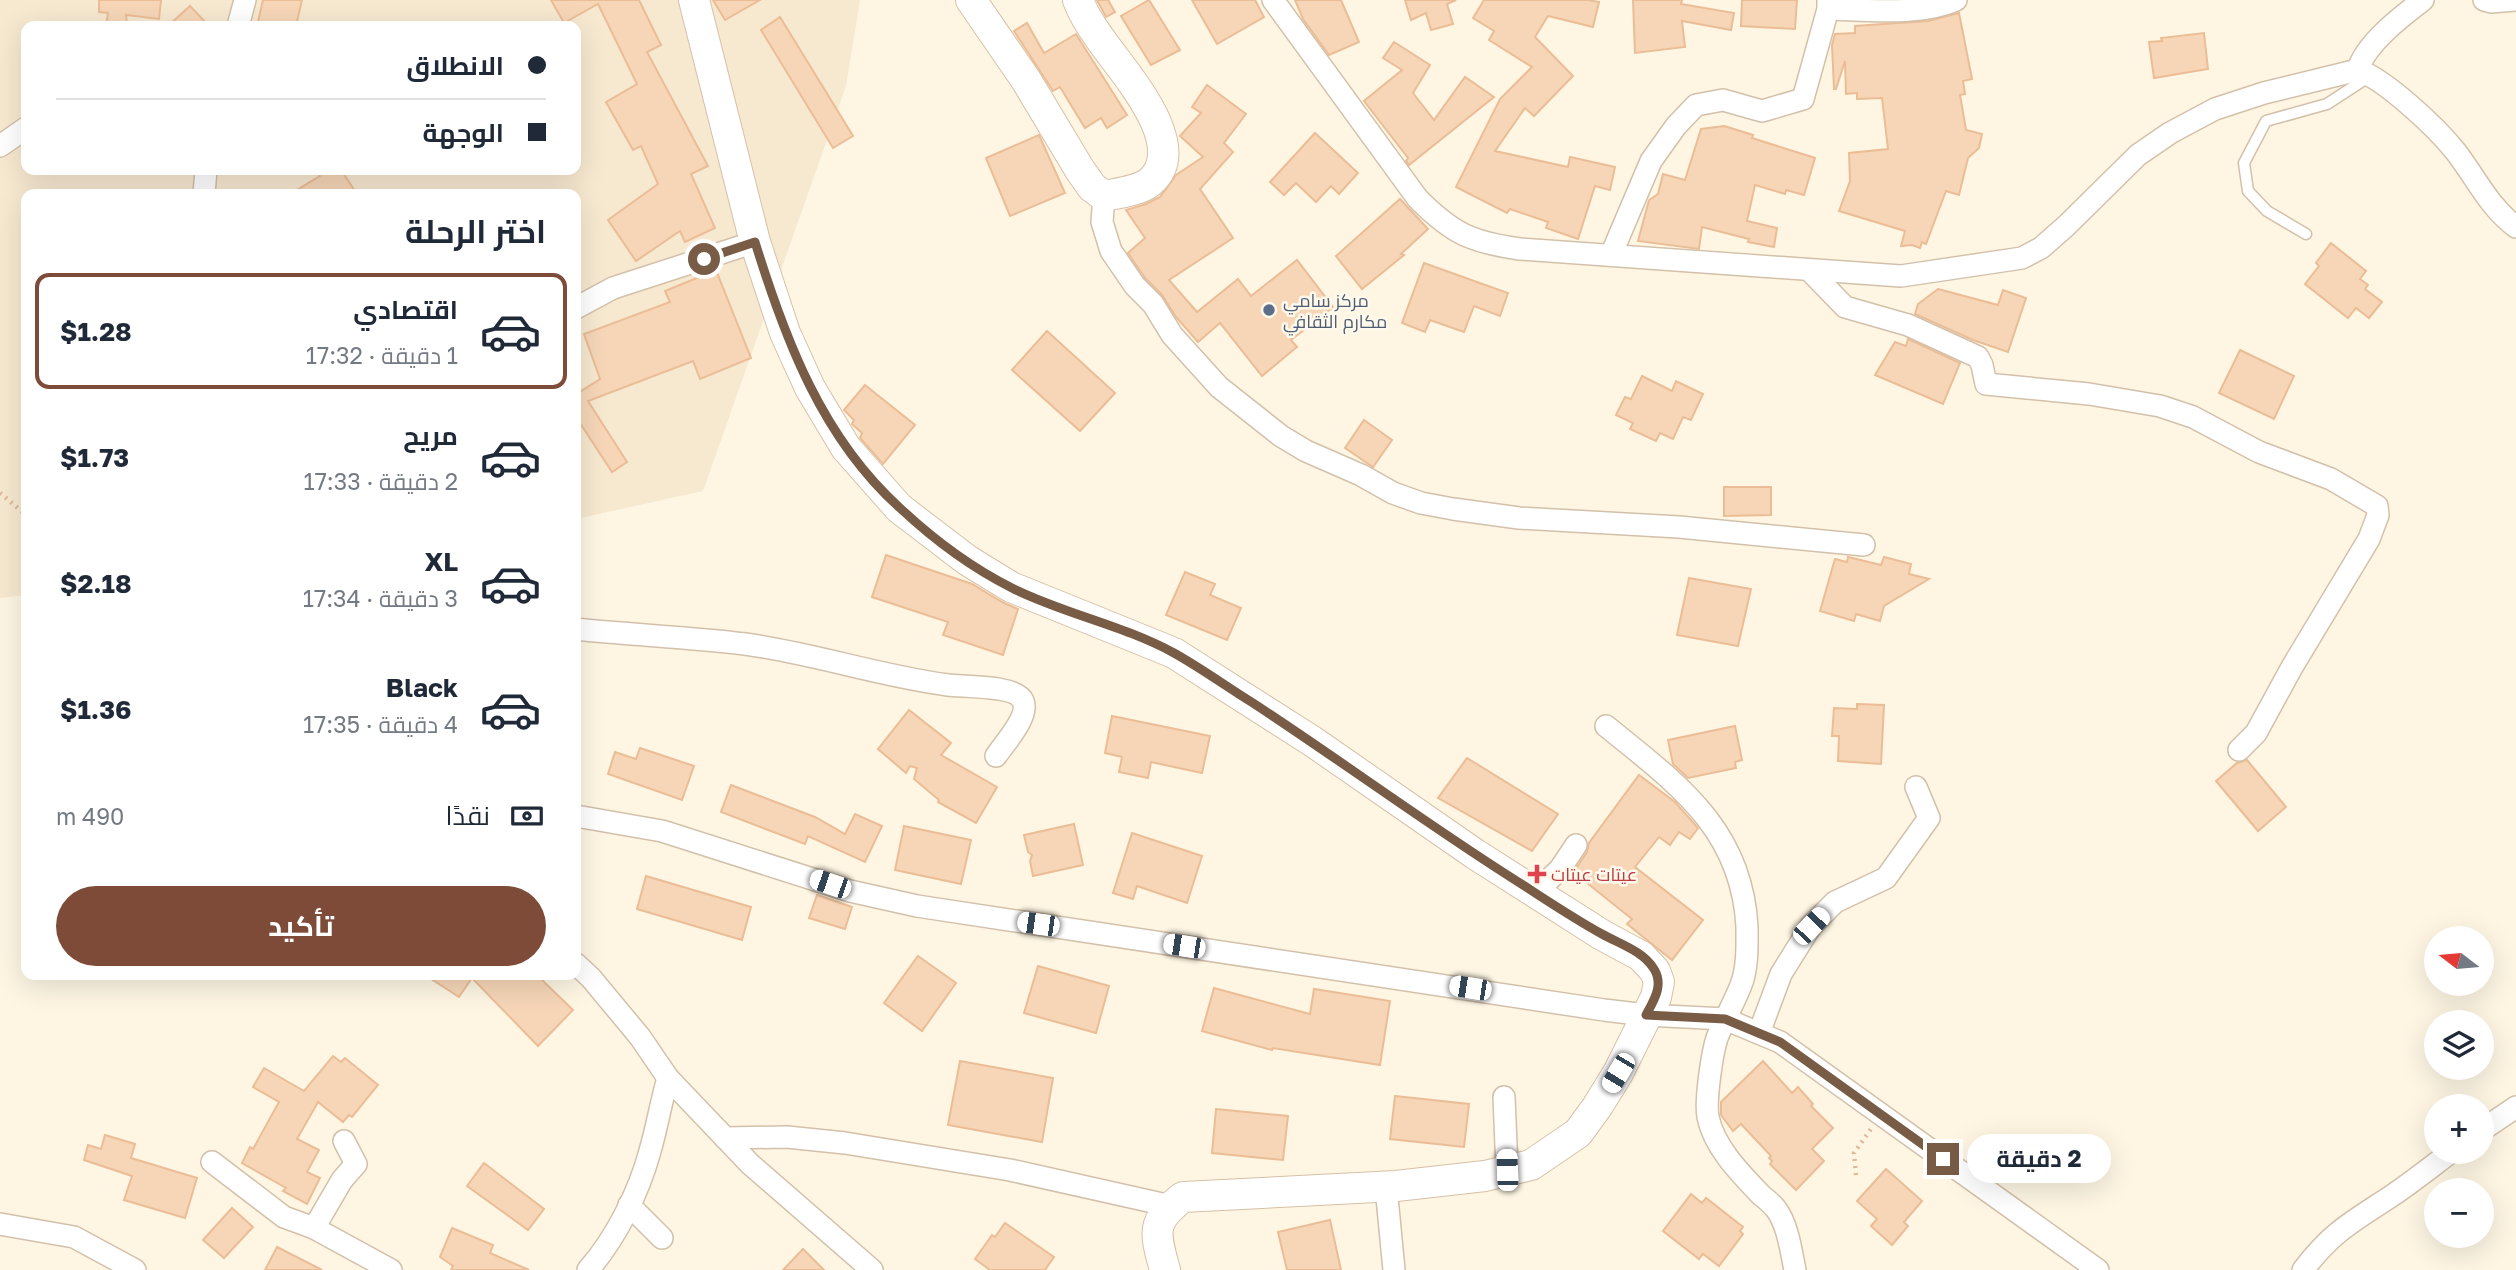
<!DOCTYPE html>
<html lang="ar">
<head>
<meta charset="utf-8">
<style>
  body { margin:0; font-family:"Golos Text",Cairo,sans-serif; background:#f2f2f3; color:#1f2937; direction:rtl; height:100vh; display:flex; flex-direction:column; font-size:26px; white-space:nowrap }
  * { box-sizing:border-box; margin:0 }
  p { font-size:23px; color:#747a83 }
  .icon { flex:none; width:38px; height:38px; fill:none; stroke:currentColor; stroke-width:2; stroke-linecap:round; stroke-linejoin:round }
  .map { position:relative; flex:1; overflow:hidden; direction:ltr }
  .side { position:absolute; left:21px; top:189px; width:560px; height:791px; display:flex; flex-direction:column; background:#fff; border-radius:14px; box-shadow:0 7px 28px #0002; direction:rtl }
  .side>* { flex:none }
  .hud { position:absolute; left:21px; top:21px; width:560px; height:154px; border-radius:14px; box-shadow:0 7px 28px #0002; direction:rtl; display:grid; align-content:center; height:154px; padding:0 35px; background:#fff }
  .needle { width:46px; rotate:286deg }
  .tools { position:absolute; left:2424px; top:926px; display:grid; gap:14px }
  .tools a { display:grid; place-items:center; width:70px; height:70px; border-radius:50%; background:#fff; box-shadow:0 7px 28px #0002; font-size:35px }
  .end { position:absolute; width:32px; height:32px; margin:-16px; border:9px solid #795c46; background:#fff; box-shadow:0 0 0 4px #fff }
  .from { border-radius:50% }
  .bubble { position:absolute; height:49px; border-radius:24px; background:#fff; box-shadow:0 7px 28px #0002; font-size:23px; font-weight:700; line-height:49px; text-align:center; direction:rtl }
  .car { position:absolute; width:21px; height:42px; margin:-21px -10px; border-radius:9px; box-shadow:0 0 5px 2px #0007; background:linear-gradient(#fff 24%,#345 0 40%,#fff 0 76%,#345 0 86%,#fff 0) }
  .hud b { display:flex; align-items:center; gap:24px; height:66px; font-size:26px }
  .hud b+b { border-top:2px solid #e0e1e3 }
  .hud i { width:18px; height:18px; background:#1f2937 }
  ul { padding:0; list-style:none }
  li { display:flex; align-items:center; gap:21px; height:116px; margin:0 14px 10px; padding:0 21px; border:4px solid transparent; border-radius:14px }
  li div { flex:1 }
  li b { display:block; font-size:26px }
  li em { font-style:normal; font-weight:700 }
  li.on { border-color:#7f4b39 }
  li>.icon { width:63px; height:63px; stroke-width:1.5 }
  h2 { padding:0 35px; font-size:32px; line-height:84px }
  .pay { display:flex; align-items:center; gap:18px; height:77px; padding:0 35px; font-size:26px }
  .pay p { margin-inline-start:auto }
  .action { display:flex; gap:14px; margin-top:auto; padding:14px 35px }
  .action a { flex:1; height:80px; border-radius:42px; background:#7f4b39; color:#fff; font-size:28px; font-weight:700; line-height:80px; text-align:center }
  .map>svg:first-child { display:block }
</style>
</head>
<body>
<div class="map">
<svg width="2516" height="1270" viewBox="0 0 2516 1270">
  <rect width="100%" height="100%" fill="#fef6e3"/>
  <path fill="#f7e8d0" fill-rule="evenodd" d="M0,0h860l-14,86 -143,405 -127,28v-325h-550v401l-26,3zM26,26h550v144h-550z"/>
  <g fill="#f6d6b7" stroke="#ebbd96" stroke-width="2">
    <polygon points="99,0 161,0 159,19 126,15 127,26 106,26 108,13 99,12"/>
    <polygon points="263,0 302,0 296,26 257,26"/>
    <polygon points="551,0 639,0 661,45 647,52 708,166 691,174 715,228 685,242 680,231 636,261 608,220 658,184 641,146 633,150 606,102 637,84 598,4 564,23"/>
    <polygon points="713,0 760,0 725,20"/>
    <polygon points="1097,0 1108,0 1115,12 1106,17"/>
    <polygon points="1149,0 1180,50 1151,65 1121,16"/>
    <polygon points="1192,0 1255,0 1264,17 1217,44"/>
    <polygon points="1295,0 1341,0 1359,42 1329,55 1303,19"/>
    <polygon points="1405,0 1456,0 1447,4 1453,24 1431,30 1426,13 1411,20"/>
    <polygon points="1484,0 1588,0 1599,2 1593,27 1548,16 1535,37 1573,76 1534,116 1525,108 1495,151 1568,167 1570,157 1615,167 1610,190 1595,186 1578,239 1546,228 1548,222 1510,209 1507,213 1456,187 1500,99 1532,67 1489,40 1494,31 1473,18"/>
    <polygon points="1633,0 1682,0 1681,4 1734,13 1731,30 1682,21 1685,47 1635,53"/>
    <polygon points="1742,0 1797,0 1795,29 1741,26"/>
    <polygon points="190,6 209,26 168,26"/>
    <polygon points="1959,13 1972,79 1963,81 1965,94 1960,95 1966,130 1982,134 1979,148 1968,158 1959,195 1946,191 1926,244 1922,242 1920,248 1912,245 1901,246 1905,231 1839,211 1850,181 1849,153 1888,149 1882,98 1857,99 1857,93 1846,94 1845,61 1836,89 1834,89 1832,45 1835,34 1855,33 1855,26 1928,21"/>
    <polygon points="780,17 853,136 833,148 761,30"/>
    <polygon points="1027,23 1044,53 1076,34 1127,115 1107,128 1101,118 1085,128 1060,87 1053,91 1014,31"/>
    <polygon points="2204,33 2208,69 2154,78 2149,42 2162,41 2161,38"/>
    <polygon points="1394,42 1430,65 1413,93 1434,120 1465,77 1494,97 1409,165 1406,161 1408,158 1364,101 1402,70 1383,58"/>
    <polygon points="1207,85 1246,114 1224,143 1233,152 1200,189 1233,238 1169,280 1197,312 1238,279 1251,296 1297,260 1333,307 1291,340 1297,347 1262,376 1220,323 1198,342 1176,317 1162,295 1145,278 1128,253 1145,238 1126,210 1146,204 1160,197 1176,175 1203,157 1180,136 1201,113 1192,107"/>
    <polygon points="1724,126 1753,135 1752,138 1815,158 1804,195 1786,190 1785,194 1755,185 1747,221 1777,228 1774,247 1748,242 1749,239 1702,227 1699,249 1638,241 1649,200 1658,194 1663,174 1685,180 1701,129"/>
    <polygon points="1315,133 1358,173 1339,194 1331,186 1316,202 1296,183 1284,195 1270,182"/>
    <polygon points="1039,135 1065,193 1010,216 986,158"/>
    <polygon points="316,170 341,170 357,194 290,194 320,176"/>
    <polygon points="1400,199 1428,229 1401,254 1404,255 1362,289 1336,256"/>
    <polygon points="2331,243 2366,271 2360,279 2368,285 2365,289 2382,302 2369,318 2356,308 2348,318 2305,284 2319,266 2316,263"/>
    <polygon points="1424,263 1508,293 1500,316 1474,306 1464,332 1430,320 1425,332 1402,323"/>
    <polygon points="716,270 751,358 700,379 693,361 588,401 627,462 612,472 576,417 576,383 581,391 600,379 584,334 670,302 665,291"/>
    <polygon points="1938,289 1998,305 2003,290 2026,298 2008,352 1973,340 1915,314 1918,304"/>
    <polygon points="1047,331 1115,393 1080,431 1012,370"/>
    <polygon points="1908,339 1960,363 1943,404 1875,375 1895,342 1906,346"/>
    <polygon points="2240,350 2294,376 2274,419 2219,393"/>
    <polygon points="1642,376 1672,391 1676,381 1703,394 1691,420 1683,417 1673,439 1660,433 1656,441 1630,429 1633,423 1616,415 1625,397 1631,399"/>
    <polygon points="865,385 915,425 883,464 860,438 862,433 852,424 854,420 844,410"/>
    <polygon points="1364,420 1392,440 1373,467 1345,448"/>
    <polygon points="1724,487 1771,487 1771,515 1724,516"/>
    <polygon points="886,555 972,584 1002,602 1018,609 1003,655 943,635 948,622 872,597"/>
    <polygon points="1848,557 1881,565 1884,557 1911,564 1909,574 1929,579 1884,606 1880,621 1856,614 1854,621 1820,611 1835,559 1847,562"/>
    <polygon points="1185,572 1215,584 1210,595 1241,608 1227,640 1166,615"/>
    <polygon points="1689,578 1751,589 1738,646 1677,635"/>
    <polygon points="1857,704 1884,705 1881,764 1838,761 1839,736 1832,736 1834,708 1857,709"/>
    <polygon points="909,710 951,743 941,755 997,787 976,823 938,802 939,800 914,779 917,768 910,766 906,773 878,749"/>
    <polygon points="1112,716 1210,736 1202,773 1151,762 1148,778 1119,772 1122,757 1105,753"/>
    <polygon points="1735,726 1742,760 1735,762 1736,768 1688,778 1673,764 1668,740"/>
    <polygon points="640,748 694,766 682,800 608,774 615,752 636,759"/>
    <polygon points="1467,758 1558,814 1532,851 1438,798"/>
    <polygon points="2247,760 2286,807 2258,831 2216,781 2237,763"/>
    <polygon points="1639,775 1675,802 1698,828 1690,839 1679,832 1670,845 1659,837 1635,867 1703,920 1672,960 1627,924 1632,919 1577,875 1579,873 1575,870 1587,852 1589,843"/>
    <polygon points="731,785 815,817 845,834 855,814 882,826 865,862 808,836 805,844 721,812"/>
    <polygon points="1074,824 1083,865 1033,876 1030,861 1032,855 1028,852 1024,835"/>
    <polygon points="904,826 971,840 961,884 895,870"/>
    <polygon points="1132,833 1202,856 1187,903 1137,886 1133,899 1113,893"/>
    <polygon points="646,876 751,907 742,940 637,909"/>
    <polygon points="817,895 852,907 845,929 809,918"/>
    <polygon points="918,956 956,983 922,1031 884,1003"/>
    <polygon points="1038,966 1109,986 1096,1033 1024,1013"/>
    <polygon points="425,975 537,975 573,1010 538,1046 472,978 459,997"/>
    <polygon points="1214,988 1310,1014 1314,989 1390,1001 1380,1065 1273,1048 1272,1050 1202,1031"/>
    <polygon points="333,1056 341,1062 345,1058 378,1085 352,1117 349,1115 343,1122 318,1102 297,1139 319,1150 307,1172 320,1178 307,1204 283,1191 286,1188 242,1163 250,1147 253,1149 279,1102 253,1087 264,1068 304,1091"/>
    <polygon points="960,1061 1053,1078 1042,1142 948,1125"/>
    <polygon points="1763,1061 1792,1093 1798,1087 1813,1104 1811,1106 1833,1128 1812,1149 1824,1161 1796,1190 1770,1164 1772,1161 1769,1158 1771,1156 1741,1124 1733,1131 1721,1115 1721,1102"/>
    <polygon points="1395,1096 1469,1104 1464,1147 1390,1139"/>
    <polygon points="1216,1109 1288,1116 1283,1160 1212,1153"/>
    <polygon points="105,1135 135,1144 131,1158 197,1178 185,1218 124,1200 132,1176 84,1160 88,1145 101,1149"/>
    <polygon points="484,1163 544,1209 528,1230 467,1186"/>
    <polygon points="1886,1169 1922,1201 1904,1222 1908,1226 1892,1245 1871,1226 1877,1219 1857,1201"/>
    <polygon points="1691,1194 1702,1203 1706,1198 1743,1227 1740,1231 1743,1234 1719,1266 1703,1254 1699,1259 1663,1231"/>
    <polygon points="232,1208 253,1227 224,1258 203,1240"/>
    <polygon points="1330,1220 1341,1270 1287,1270 1278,1232"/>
    <polygon points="1005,1223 1054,1257 1045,1270 990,1270 975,1259 992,1235 995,1237"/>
    <polygon points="452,1228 493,1245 490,1253 529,1270 451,1270 453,1266 440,1257"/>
    <polygon points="277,1247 322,1270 265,1270"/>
    <polygon points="803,1249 824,1270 783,1270"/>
  </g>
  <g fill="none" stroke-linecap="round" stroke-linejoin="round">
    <g stroke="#d3c0aa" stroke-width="13">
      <polyline id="lane" points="2306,234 2267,211 2248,191 2244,163 2266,121 2327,104 2370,76"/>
    </g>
    <g stroke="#d3c0aa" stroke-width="24">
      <g id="street">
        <path d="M1273,0l145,199c35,35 53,43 102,50l381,27 121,-18 19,-10 25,-22 72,-71 32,-22 45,-24 49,-16 94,-23"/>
        <path d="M2423,0c-21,16 -58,44 -65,70 28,10 79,58 98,82 20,26 33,55 60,75"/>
        <polyline points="2484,0 2491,2 2516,0"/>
        <path d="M1828,9c39,1 92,7 128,-9"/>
        <polyline points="238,26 245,0"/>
        <polyline points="0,146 26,128"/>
        <polyline points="204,194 206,170"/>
        <polyline points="1104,196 1102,222 1111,251 1135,286 1153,304 1172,335 1219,387 1281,436 1306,451 1361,475 1393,493 1421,503 1453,509 1519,518 1679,527 1864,545"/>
        <polyline points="1611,255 1651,161 1676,126 1696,105 1723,100 1762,111 1803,99 1828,9 1828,0"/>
        <polyline points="1811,272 1845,307 1908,325 1978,357 1982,365 1986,384 2089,394 2160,406 2193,417 2259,452 2331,479 2377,506 2378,515 2369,539 2292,667 2256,733 2239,750"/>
        <polyline points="576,308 613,288 755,242"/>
        <path d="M576,629c56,6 113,8 169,15 68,9 134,32 203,41 16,2 68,0 75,16 7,15 -19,43 -27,55"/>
        <path d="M1606,726c70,57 136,102 141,201 0,18 1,40 -6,58 -7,18 -17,35 -24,53 -5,15 -12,63 -9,79 6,30 32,56 53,78 5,4 11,9 15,14 12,16 15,42 19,61"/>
        <polyline points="576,816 662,831 850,891 917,906 1604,1010 1646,1015 1725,1019 1780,1042 2098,1270"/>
        <polyline points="1536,892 1560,869 1576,845"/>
        <polyline points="576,964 591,978 640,1037 668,1078 750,1164 872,1270"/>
        <polyline points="1759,1033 1781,974 1811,926 1835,902 1886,878 1929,818 1916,787"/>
        <polyline points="1504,1097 1507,1170"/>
        <polyline points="2482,1130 2516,1107"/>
        <polyline points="725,1138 787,1137 845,1143 1010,1170 1171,1206"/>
        <polyline points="212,1162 284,1217 314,1228 391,1270"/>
        <polyline points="1386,1187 1394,1270"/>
        <polyline points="629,1205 662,1238"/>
        <polyline points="0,1224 74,1237 135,1270"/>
        <polyline points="314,1228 342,1180 356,1164 344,1141"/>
        <path d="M588,1270c28,-32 51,-78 62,-119 7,-24 11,-49 18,-73"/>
        <path d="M2303,1270c29,-38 49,-48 87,-73 21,-14 41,-30 61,-45"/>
      </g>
    </g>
    <g stroke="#d6c0a8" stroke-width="32">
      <g id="secondary">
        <path d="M694,0l61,242 30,91 25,55 36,60 53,60 68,52 44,27 163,66 138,88 163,113 127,81 39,21 14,15 4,11 -3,15 -38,76 -21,34 -19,26 -47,32 -46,11 -89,10 -213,11c-33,25 -28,36 -18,73"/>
        <path d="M971,0l55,80 54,90 12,17 12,9c14,-3 35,-5 46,-14 43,-37 -30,-113 -51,-145 -8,-11 -16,-24 -21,-37"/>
      </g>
    </g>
    <g stroke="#dcb99a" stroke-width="4.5" stroke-dasharray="2 5" stroke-linecap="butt">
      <polyline points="0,493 26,515"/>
      <polyline points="1856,1175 1854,1153 1871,1129"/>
    </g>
    <use href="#lane" stroke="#fff" stroke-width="10"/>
    <use href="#street" stroke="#fff" stroke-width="21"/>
    <use href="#secondary" stroke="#fff" stroke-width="30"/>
  </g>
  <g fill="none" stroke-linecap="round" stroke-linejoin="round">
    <path stroke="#795c46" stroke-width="9" d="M704,259l51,-17c30,97 67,196 145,266 32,30 72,60 112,80 52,26 111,37 162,65 27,15 53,34 79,50 87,57 171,119 259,175 30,19 59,39 90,56 18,10 41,17 52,35 10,16 0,31 -8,46l79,4 55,23 163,117"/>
  </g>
  <circle fill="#5c6f8a" stroke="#fff9eb" stroke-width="2.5" cx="1269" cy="310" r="7"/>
  <path fill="#e0444e" stroke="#fff9eb" stroke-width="2.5" d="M1533.5 863.5h7v7h7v7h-7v7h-7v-7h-7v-7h7z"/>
  <g text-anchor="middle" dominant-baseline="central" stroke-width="5" stroke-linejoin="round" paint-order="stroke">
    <g font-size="18" fill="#4e5e75" stroke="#fff9eb" text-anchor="start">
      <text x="1283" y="300">مركز سامي<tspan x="1283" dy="21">مكارم الثقافي</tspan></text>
    </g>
    <g font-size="18" fill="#be3a42" stroke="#fff9eb" text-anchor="start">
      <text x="1551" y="874">عيتات عيتات</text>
    </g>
  </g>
</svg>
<div class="tools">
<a><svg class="needle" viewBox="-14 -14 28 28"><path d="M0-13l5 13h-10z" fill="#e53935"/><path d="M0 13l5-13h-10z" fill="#747a83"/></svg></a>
<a><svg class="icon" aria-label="layers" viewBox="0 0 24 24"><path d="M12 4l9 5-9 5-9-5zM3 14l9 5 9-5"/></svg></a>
<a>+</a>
<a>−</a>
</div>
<i class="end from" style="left:704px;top:259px"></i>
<i class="end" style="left:1943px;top:1159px"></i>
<div class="bubble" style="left:1967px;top:1134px;width:144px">2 دقيقة</div>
<i class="car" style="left:830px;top:884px;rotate:289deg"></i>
<i class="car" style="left:1038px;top:924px;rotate:278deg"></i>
<i class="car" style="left:1811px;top:926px;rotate:44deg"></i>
<i class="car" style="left:1184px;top:946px;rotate:279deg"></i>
<i class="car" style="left:1470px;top:988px;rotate:279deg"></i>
<i class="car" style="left:1618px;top:1073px;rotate:211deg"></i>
<i class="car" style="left:1507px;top:1170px;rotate:358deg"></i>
<div class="hud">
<b><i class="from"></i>الانطلاق</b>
<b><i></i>الوجهة</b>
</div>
<section class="side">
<h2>اختر الرحلة</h2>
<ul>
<li class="on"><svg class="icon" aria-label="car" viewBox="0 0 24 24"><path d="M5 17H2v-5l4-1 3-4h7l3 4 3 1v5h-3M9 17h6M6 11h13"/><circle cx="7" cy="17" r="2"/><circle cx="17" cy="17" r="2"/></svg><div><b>اقتصادي</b><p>1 دقيقة · 17:32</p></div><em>$1.28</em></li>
<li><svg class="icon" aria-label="car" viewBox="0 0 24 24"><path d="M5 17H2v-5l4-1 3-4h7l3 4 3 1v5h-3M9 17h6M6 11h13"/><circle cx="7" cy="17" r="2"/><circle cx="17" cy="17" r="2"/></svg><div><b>مريح</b><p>2 دقيقة · 17:33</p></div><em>$1.73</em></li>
<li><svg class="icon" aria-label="car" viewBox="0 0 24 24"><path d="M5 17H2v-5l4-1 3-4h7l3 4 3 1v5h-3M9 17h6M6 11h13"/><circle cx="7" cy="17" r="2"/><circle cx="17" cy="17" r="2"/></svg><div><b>XL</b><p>3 دقيقة · 17:34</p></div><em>$2.18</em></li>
<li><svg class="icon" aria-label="car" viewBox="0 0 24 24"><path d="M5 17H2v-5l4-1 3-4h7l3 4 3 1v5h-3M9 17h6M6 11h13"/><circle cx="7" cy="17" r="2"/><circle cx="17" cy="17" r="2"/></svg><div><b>Black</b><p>4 دقيقة · 17:35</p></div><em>$1.36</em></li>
</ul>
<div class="pay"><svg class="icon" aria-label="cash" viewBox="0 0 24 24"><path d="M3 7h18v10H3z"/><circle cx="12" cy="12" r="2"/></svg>نقدًا<p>490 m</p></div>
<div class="action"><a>تأكيد</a></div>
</section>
</div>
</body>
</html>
